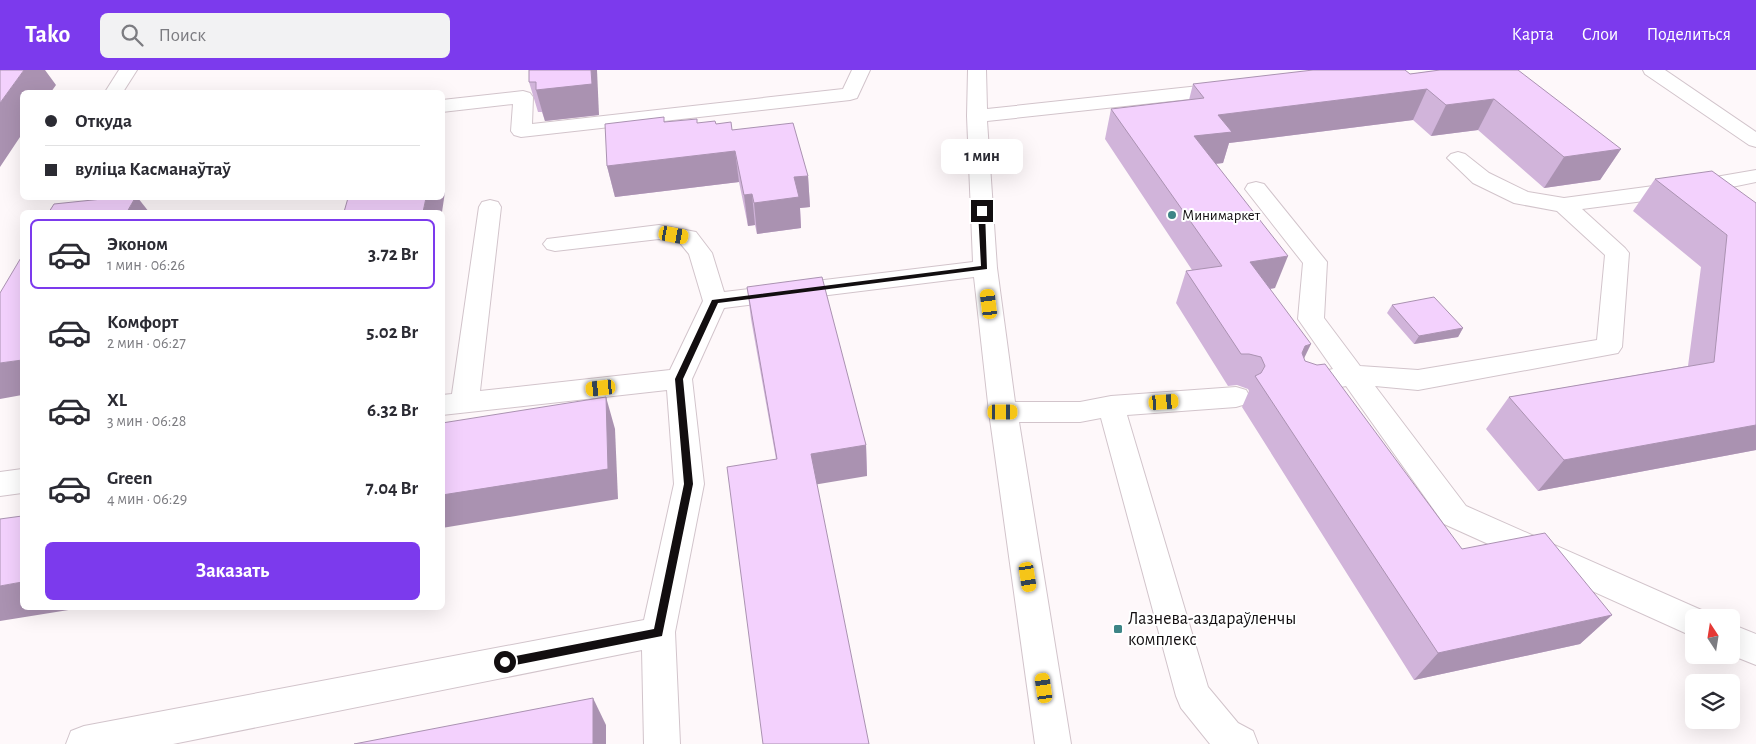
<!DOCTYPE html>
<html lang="ru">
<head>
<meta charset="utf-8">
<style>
  body { margin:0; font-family:"Alegreya Sans",sans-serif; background:#f2f2f3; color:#2b2b33; height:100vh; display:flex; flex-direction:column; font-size:19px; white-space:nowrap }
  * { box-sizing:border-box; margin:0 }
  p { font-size:16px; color:#7c7c81 }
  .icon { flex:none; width:28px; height:28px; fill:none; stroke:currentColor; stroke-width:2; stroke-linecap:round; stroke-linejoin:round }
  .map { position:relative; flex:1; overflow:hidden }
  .details { position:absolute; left:20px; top:140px; width:425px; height:400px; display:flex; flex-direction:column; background:#fff; border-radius:8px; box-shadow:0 5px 20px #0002 }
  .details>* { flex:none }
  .top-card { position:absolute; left:20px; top:20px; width:425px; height:110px; border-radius:8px; box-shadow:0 5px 20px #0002; display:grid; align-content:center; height:110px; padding:0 25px; background:#fff }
  .needle { width:32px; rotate:348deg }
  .controls { position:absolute; left:1685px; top:539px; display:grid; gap:10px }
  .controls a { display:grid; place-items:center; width:55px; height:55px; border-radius:8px; background:#fff; box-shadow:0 5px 20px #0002; font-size:25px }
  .end { position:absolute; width:22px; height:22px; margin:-11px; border:6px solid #120e10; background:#fff; box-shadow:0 0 0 2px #fff }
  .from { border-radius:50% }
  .bubble { position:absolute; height:35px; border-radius:8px; background:#fff; box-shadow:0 5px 20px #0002; font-size:16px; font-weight:600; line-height:35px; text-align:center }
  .car { position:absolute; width:15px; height:30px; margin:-15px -8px; border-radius:6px; box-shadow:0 0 4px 1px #0007; background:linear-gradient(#f5c518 24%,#345 0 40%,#f5c518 0 76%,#345 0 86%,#f5c518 0) }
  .top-card b { display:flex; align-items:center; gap:18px; height:48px; font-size:19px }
  .top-card b+b { border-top:1px solid #e1e1e2 }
  .top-card i { width:12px; height:12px; background:#2b2b33 }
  ul { padding:9px 0 0; list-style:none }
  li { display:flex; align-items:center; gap:15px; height:70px; margin:0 10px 8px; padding:0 15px; border:2px solid transparent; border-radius:8px }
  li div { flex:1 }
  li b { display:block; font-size:19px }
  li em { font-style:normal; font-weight:600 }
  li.active { border-color:#7c3aed }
  li>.icon { width:45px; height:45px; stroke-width:1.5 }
  .action { display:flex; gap:10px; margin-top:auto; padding:10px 25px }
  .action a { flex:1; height:58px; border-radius:8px; background:#7c3aed; color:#fff; font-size:20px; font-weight:600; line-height:58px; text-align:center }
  header { display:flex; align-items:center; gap:30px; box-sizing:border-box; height:70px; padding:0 25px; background:#7c3aed; color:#fff }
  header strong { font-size:24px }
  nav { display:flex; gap:28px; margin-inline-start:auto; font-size:18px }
  .search { width:350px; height:45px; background:#f2f2f3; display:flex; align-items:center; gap:12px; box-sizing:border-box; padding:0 18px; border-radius:8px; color:#7c7c81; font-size:19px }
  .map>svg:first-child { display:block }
</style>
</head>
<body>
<header>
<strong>Tako</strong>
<div class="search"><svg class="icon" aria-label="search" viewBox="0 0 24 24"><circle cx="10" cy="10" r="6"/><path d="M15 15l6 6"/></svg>Поиск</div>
<nav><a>Карта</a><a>Слои</a><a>Поделиться</a></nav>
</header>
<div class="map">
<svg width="1756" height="674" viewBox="0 0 1756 674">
  <rect width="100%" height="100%" fill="#fef8fa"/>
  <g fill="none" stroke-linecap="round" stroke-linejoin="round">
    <g stroke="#d2c4cb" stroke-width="2">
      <g id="minor">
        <polygon points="119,0 137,0 123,22 105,22"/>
        <polygon points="852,0 870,0 857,28 850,30 521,67 514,65 511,61 513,34 442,42 442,30 523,21 530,23 533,27 532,54 843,19"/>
        <polygon points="968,0 986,0 987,39 1227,13 1234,15 1237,19 1234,23 1227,25 987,51 997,198 1015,332 1080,332 1111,326 1236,317 1246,320 1250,327 1246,334 1236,337 1127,345 1208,617 1238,653 1253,661 1258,674 1210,674 1181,638 1176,626 1101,348 1080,352 1019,352 1071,674 1035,674 989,342 974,207 724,238 692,309 704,414 675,562 680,674 644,674 642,580 173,674 66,674 71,661 84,656 644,550 674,414 667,320 442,345 442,325 452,324 479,137 482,132 490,130 498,132 501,137 480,321 670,300 703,231 689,184 680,173 659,169 555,181 547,179 543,174 547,169 659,155 696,162 712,183 724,222 973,192 967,46"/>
        <polygon points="1643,0 1665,0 1756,62 1756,77 1749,75 1645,4"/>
        <polygon points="1458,82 1465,84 1489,103 1528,122 1564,128 1698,110 1756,100 1756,112 1698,124 1582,139 1625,178 1629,183 1622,277 1618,283 1418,320 1375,316 1466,436 1706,542 1708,548 1694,548 1694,567 1444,454 1346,316 1302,325 1292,322 1289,315 1292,308 1333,299 1298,249 1303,193 1245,119 1248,114 1256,112 1264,114 1327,192 1324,248 1360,296 1418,300 1597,270 1605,185 1557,141 1514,133 1473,113 1447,88 1451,84"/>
        <polygon points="22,399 22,423 0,426 0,402"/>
        <polygon points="1731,554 1756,564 1756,595 1731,585"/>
      </g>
    </g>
    <use href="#minor" fill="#fff" fill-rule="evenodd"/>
  </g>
  <g fill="#d1b4da">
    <polygon points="529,0 599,45 545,51 542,42 538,42 529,12"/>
    <polygon points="1440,0 1621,79 1600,110 1544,118 1478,60 1431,66 1413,50 1229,73 1223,93 1215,94 1275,218 1270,219 1305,291 1462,479 1612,545 1580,574 1414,610 1242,337 1249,321 1248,319 1237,315 1228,316 1176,233 1186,201 1192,200 1105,69 1111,39 1189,30 1193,14 1410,4"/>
    <polygon points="665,52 716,54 732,60 808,106 810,137 800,138 801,158 757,164 755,155 748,156 739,112 615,127 607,96"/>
    <polygon points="1655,109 1756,133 1756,380 1538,421 1486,359 1509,327 1688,296 1701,197 1633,141"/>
    <polygon points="747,217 866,375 867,406 776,389 751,249"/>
    <polygon points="1392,235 1463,258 1458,267 1414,274 1387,243"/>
  </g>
  <g fill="#aa92b1">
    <polygon points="24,0 45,0 56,15 51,22 22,22 22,64 0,97 0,33"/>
    <polygon points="591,0 597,0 599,45 545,51 536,20"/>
    <polygon points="1427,19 1413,50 1229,73 1223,93 1185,97 1194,66 1218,45"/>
    <polygon points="1494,29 1478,60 1431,66 1446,35"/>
    <polygon points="1621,79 1600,110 1544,118 1564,87"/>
    <polygon points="735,81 739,112 615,127 607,96"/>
    <polygon points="808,106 810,137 800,138 801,158 757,164 754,133 794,107"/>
    <polygon points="442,117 445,122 442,142 423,142 426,128 442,128"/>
    <polygon points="752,124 755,155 748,156 744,125"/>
    <polygon points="135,128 138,128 149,142 127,142"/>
    <polygon points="1288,186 1275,218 1239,223 1250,192"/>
    <polygon points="1463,258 1458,267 1414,274 1419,266"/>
    <polygon points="1311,274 1296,305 1290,307 1305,276"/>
    <polygon points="22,290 22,325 0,329 0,293"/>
    <polygon points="606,327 615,359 618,429 442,458 442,425"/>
    <polygon points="1756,355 1756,380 1538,421 1564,390"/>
    <polygon points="866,375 867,406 813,415 811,384"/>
    <polygon points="22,512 22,538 81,538 0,551 0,516"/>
    <polygon points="1612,545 1580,574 1414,610 1438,583"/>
    <polygon points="593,628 606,655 606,674 593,674"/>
  </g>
  <g fill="#f3d1fd" stroke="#aa92b1">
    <polygon points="0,0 24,0 0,33"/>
    <polygon points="529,0 591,0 592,14 536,20 536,12 529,12"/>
    <polygon points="1313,0 1405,0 1410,4 1440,0 1518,0 1621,79 1564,87 1494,29 1446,35 1427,19 1218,45 1232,62 1194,66 1288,186 1250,192 1311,274 1305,276 1302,283 1305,291 1317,295 1325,294 1462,479 1545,463 1612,545 1438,583 1255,306 1261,303 1265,296 1261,287 1249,284 1241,284 1186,201 1222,196 1111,39 1204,28 1193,14"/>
    <polygon points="664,47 664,52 697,49 697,53 715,51 716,54 731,52 732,60 793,53 808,106 794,107 799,127 754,133 752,124 744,125 735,81 607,96 605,54"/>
    <polygon points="1712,101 1756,133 1756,355 1564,390 1509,327 1714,292 1727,165 1655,109"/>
    <polygon points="112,128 135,128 127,142 49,142 54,134"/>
    <polygon points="348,128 426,128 423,142 344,142"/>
    <polygon points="22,186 22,290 0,293 0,223"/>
    <polygon points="822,207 866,375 811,384 869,674 763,674 727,397 777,389 747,217"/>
    <polygon points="1434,227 1463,258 1419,266 1392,235"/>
    <polygon points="606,327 608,399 442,425 442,353"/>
    <polygon points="22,446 22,512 0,516 0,449"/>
    <polygon points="593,628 593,674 354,674"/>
  </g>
  <polygon fill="#120e10" points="982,139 985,141 987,199 718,233 683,309 693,414 662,566 505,597 501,596 501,589 505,588 654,559 684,414 675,309 712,230 981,196 978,141"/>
  <g fill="#3d8586" stroke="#fff" stroke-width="2">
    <circle cx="1172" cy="145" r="5"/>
    <rect x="1113" y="554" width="10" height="10" rx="2.5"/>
  </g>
  <g text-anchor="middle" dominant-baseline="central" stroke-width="4" stroke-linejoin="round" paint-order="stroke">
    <g font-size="15" fill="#120e10" stroke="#fff" text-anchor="start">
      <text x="1182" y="145">Минимаркет</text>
    </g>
    <g font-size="18" fill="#120e10" stroke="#fff" text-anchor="start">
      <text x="1128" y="549">Лазнева-аздараўленчы<tspan x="1128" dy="21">комплекс</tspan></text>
    </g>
  </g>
</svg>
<div class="controls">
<a><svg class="needle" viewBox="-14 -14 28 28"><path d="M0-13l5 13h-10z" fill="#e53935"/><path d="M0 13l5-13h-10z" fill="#7c7c81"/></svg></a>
<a><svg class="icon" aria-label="layers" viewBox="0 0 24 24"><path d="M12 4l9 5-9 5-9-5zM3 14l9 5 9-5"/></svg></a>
</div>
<i class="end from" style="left:505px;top:592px"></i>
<i class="end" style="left:982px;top:141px"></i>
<div class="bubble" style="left:941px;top:69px;width:82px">1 мин</div>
<i class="car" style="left:674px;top:165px;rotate:100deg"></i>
<i class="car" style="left:989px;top:234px;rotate:353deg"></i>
<i class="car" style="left:601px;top:318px;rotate:264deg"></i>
<i class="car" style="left:1164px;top:332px;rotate:86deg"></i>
<i class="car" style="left:1003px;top:342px;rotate:90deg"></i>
<i class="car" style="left:1028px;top:507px;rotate:171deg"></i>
<i class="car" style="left:1044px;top:618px;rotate:352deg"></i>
<div class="top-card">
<b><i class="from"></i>Откуда</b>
<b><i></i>вуліца Касманаўтаў</b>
</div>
<section class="details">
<ul>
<li class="active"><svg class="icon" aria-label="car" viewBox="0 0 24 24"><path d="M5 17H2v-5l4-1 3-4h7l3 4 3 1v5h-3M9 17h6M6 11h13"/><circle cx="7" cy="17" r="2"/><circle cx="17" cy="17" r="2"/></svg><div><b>Эконом</b><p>1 мин · 06:26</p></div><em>3.72 Br</em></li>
<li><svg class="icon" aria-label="car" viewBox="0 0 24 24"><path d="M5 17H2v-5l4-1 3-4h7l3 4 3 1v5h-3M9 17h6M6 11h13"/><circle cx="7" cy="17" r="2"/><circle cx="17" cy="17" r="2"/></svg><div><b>Комфорт</b><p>2 мин · 06:27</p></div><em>5.02 Br</em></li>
<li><svg class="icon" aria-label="car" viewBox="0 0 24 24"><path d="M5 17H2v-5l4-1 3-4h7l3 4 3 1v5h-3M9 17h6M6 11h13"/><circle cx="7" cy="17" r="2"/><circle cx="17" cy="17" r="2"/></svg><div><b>XL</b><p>3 мин · 06:28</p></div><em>6.32 Br</em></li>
<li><svg class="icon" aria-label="car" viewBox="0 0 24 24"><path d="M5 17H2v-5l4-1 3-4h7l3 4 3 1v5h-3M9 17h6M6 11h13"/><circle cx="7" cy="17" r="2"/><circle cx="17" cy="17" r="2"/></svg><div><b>Green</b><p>4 мин · 06:29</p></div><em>7.04 Br</em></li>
</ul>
<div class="action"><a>Заказать</a></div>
</section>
</div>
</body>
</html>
